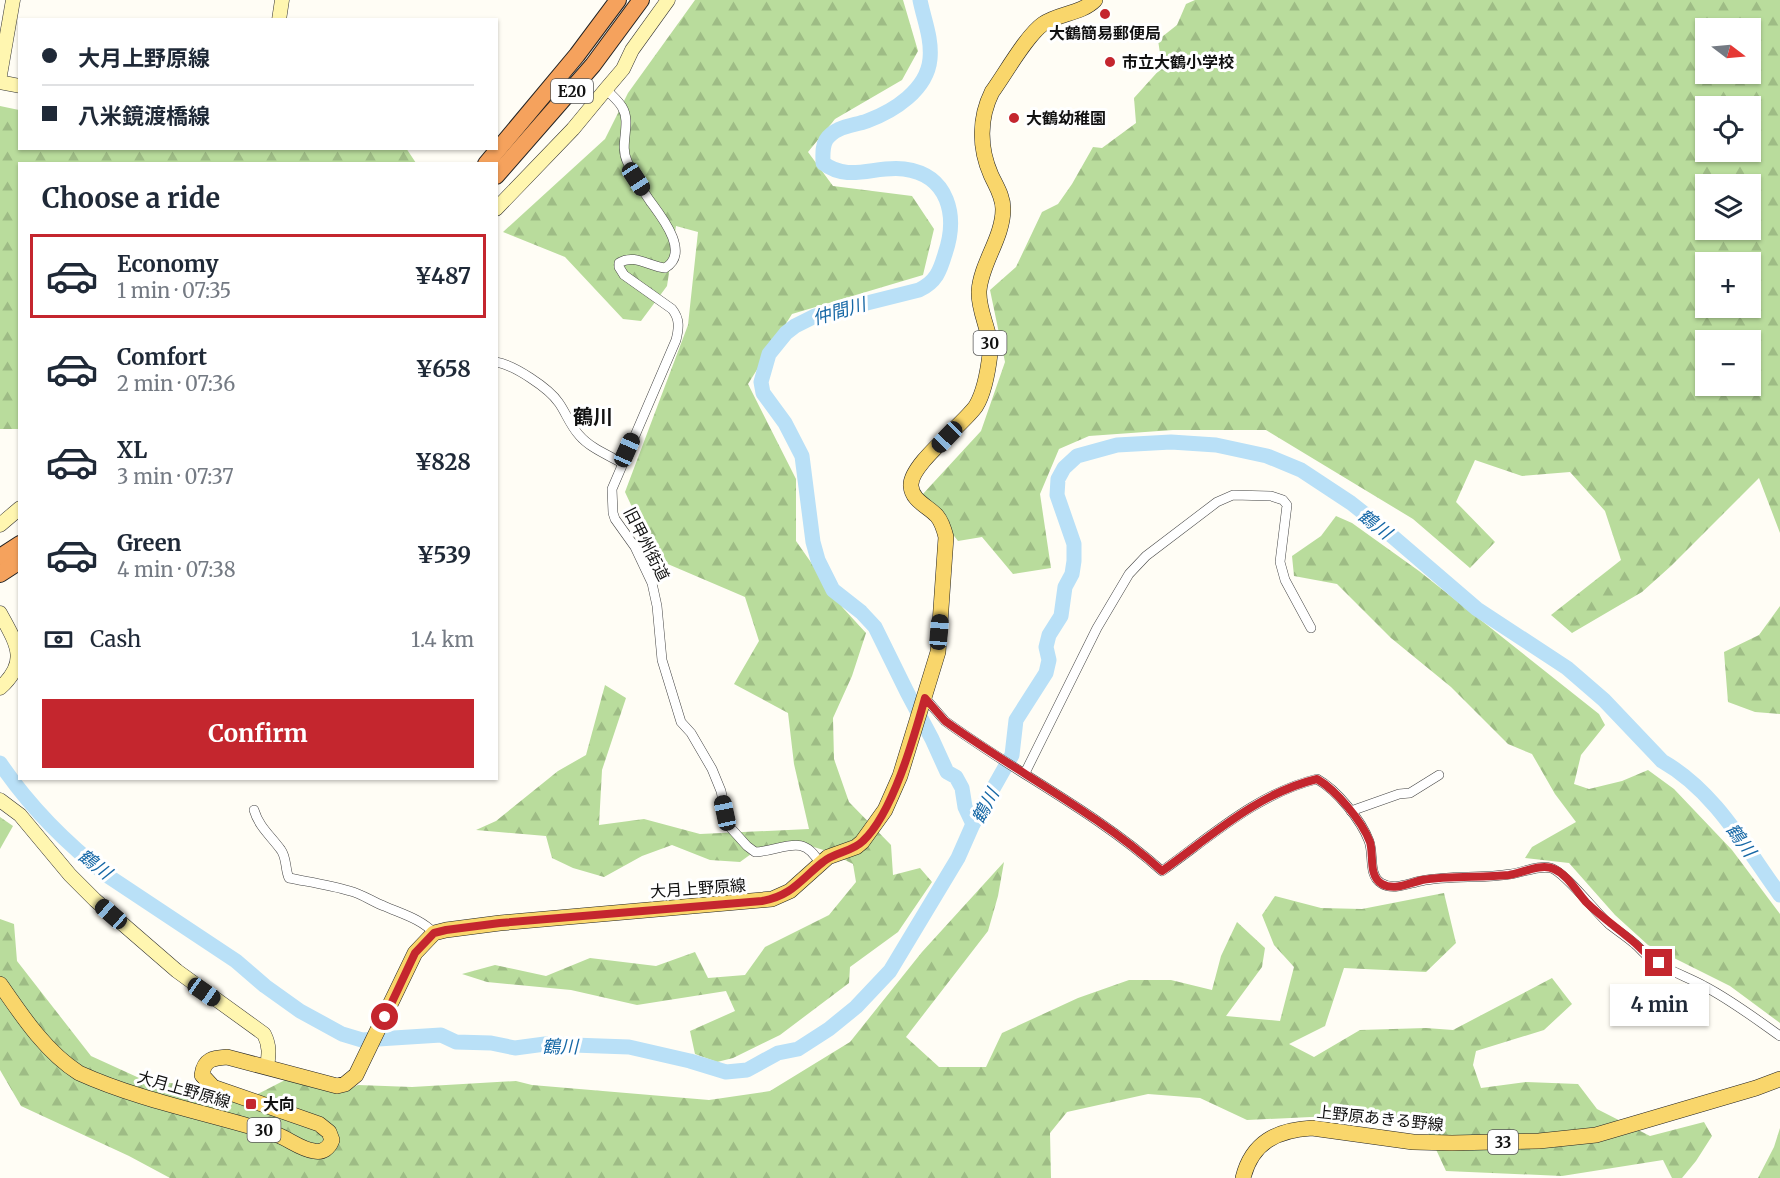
<!DOCTYPE html>
<html lang="en">
<head>
<meta charset="utf-8">
<style>
  body { margin:0; font-family:Merriweather,"Noto Sans JP",serif; background:#f6f6f7; color:#1f2937; height:100vh; display:flex; flex-direction:column; font-size:22px; white-space:nowrap }
  * { box-sizing:border-box; margin:0 }
  p { font-size:20px; color:#747a83 }
  .icon { flex:none; width:33px; height:33px; fill:none; stroke:currentColor; stroke-width:2; stroke-linecap:round; stroke-linejoin:round }
  .map { position:relative; flex:1; overflow:hidden }
  .sheet { position:absolute; left:18px; top:162px; width:480px; height:618px; display:flex; flex-direction:column; background:#fff; border-radius:0px; box-shadow:0 2px 4px #0004 }
  .sheet>* { flex:none }
  .guide { position:absolute; left:18px; top:18px; width:480px; height:132px; border-radius:0px; box-shadow:0 2px 4px #0004; display:grid; align-content:center; height:132px; padding:0 24px; background:#fff }
  .needle { width:39px; rotate:106deg }
  .fabs { position:absolute; left:1695px; top:18px; display:grid; gap:12px }
  .fabs a { display:grid; place-items:center; width:66px; height:66px; border-radius:0px; background:#fff; box-shadow:0 2px 4px #0004; font-size:30px }
  .end { position:absolute; width:27px; height:27px; margin:-14px; border:8px solid #c4262e; background:#fff; box-shadow:0 0 0 3px #fff }
  .from { border-radius:50% }
  .bubble { position:absolute; height:42px; border-radius:0px; background:#fff; box-shadow:0 2px 4px #0004; font-size:20px; font-weight:700; line-height:42px; text-align:center }
  .car { position:absolute; width:18px; height:36px; margin:-18px -9px; border-radius:8px; box-shadow:0 0 4px 2px #0007; background:linear-gradient(#222 24%,#8ab4d8 0 40%,#222 0 76%,#8ab4d8 0 86%,#222 0) }
  .guide b { display:flex; align-items:center; gap:21px; height:57px; font-size:22px }
  .guide b+b { border-top:2px solid #e0e1e3 }
  .guide i { width:15px; height:15px; background:#1f2937 }
  ul { padding:0; list-style:none }
  li { display:flex; align-items:center; gap:18px; height:84px; margin:0 12px 9px; padding:0 12px; border:3px solid transparent; border-radius:0px }
  li div { flex:1 }
  li b { display:block; font-size:22px }
  li em { font-style:normal; font-weight:700 }
  li.active { border-color:#c4262e }
  li>.icon { width:54px; height:54px; stroke-width:1.5 }
  h2 { padding:0 24px; font-size:27px; line-height:72px }
  .pay { display:flex; align-items:center; gap:15px; height:66px; padding:0 24px; font-size:22px }
  .pay p { margin-inline-start:auto }
  .cta { display:flex; gap:12px; margin-top:auto; padding:12px 24px }
  .cta a { flex:1; height:69px; border-radius:0px; background:#c4262e; color:#fff; font-size:24px; font-weight:700; line-height:69px; text-align:center }
  .map>svg:first-child { display:block }
</style>
</head>
<body>
<div class="map">
<svg width="1780" height="1178" viewBox="0 0 1780 1178">
  <defs>
    <pattern id="forest-firs" width="22" height="20" patternUnits="userSpaceOnUse" patternTransform="scale(1.5)"><rect width="22" height="20" fill="#b9dc9c"/><path d="M5 1l3.5 6h-7zM16 11l3.5 6h-7z" fill="#9ebc85"/></pattern>
  </defs>
  <rect width="100%" height="100%" fill="#fffdf5"/>
  <g fill="url(#forest-firs)" fill-rule="evenodd">
    <polygon points="695,0 903,0 918,51 902,80 835,119 808,152 833,186 912,196 934,229 923,275 792,314 748,384 796,479 796,541 843,608 866,633 852,676 833,718 834,759 849,802 891,845 893,875 920,868 932,882 898,932 850,967 849,983 780,1035 733,1058 717,1062 695,1054 690,1031 735,1011 726,991 637,1005 571,990 487,982 462,974 495,965 546,976 590,958 656,966 695,952 708,978 745,975 765,947 829,915 856,882 853,864 827,851 807,845 758,849 740,862 710,860 672,845 642,856 604,877 573,868 552,858 546,836 476,830 496,821 558,771 586,755 605,685 626,698 602,770 599,825 644,819 700,834 809,829 794,764 788,713 734,684 759,641 745,597 656,559 625,492 688,325 698,232 676,226 667,286 641,321 623,319 565,257 503,232 605,139 628,93"/>
    <path d="M1195,0h585v533l-21,-55 -88,88 -29,26 -70,41 -21,-18 70,-55 -16,-49 -35,-39 -48,4 -47,-16 -19,42 39,40 -25,26 -57,-49 -147,-89h-93l-84,6 -30,13 -19,45 11,74 -38,6 -31,-37 -24,4 -36,-46 59,-64 24,-69 -15,-72 26,-23 26,-55 16,-8 14,-20 21,-37 9,1 34,-25 -2,-25 28,-31 -4,-27 19,-15 9,-21zM1706,28h44v46h-44zM1706,106h44v46h-44zM1706,184h44v46h-44zM1706,262h44v46h-44zM1706,340h44v46h-44z"/>
    <polygon points="0,106 19,110 20,148 406,148 416,163 20,164 19,429 0,429"/>
    <polygon points="1336,516 1352,523 1419,571 1599,714 1605,725 1581,755 1574,784 1589,789 1622,781 1648,770 1674,789 1732,850 1780,914 1780,1023 1730,986 1648,945 1615,915 1569,863 1525,858 1532,847 1576,822 1555,794 1532,754 1508,744 1451,687 1391,638 1337,584 1294,576 1292,556 1321,536"/>
    <polygon points="1780,606 1780,714 1755,712 1728,702 1724,652 1759,635"/>
    <polygon points="0,817 13,826 0,849"/>
    <polygon points="1004,862 998,896 988,931 906,1037 939,1067 986,1067 1002,1033 1078,998 1129,980 1171,980 1212,990 1221,956 1237,922 1265,948 1262,967 1226,1016 1280,1021 1294,967 1274,945 1262,915 1275,896 1321,908 1362,909 1444,893 1456,943 1426,972 1344,968 1325,1026 1289,1044 1314,1057 1360,1030 1426,1028 1453,1030 1552,978 1572,1004 1544,1030 1476,1051 1473,1065 1481,1088 1526,1082 1578,1084 1597,1109 1650,1136 1704,1122 1712,1136 1696,1161 1682,1178 1672,1178 1663,1160 1562,1176 1446,1171 1427,1130 1352,1115 1247,1120 1200,1098 1148,1094 1067,1112 1050,1133 1051,1178 170,1178 129,1156 21,1106 0,1070 0,919 14,924 17,961 91,1056 148,1082 171,1083 244,1101 285,1080 346,1091 358,1085 412,1087 516,1081 532,1085 709,1100 770,1091 850,1042 922,952"/>
    <polygon points="1780,1128 1780,1178 1758,1178 1774,1147"/>
  </g>
  <g fill="none" stroke-linecap="round" stroke-linejoin="round">
    <g stroke="#b9e0f7" stroke-width="15">
      <path d="M920,0c4,20 12,38 10,59 -3,31 -36,52 -63,62 -14,5 -32,5 -41,19 -4,7 -3,15 -3,23 26,20 52,2 81,6 45,6 54,47 41,85 -5,17 -9,28 -26,36l-104,26 -20,10 -9,7 -17,21 -8,28 2,11 22,30 17,33 11,86 5,18 15,30 28,22 14,15 32,65 25,47 15,33 9,5 6,11 3,19 8,17"/>
      <path d="M0,763c29,43 67,81 108,113l128,85 29,25 35,25 42,23 20,6 79,-5 15,7 35,1 24,5 30,-4 84,3 61,14 36,11 21,-2 31,-17 20,-4 31,-20 27,-22 34,-36 68,-113 15,-34 39,-69 4,-35 30,-47 3,-13 -3,-13 3,-12 12,-19 4,-29 7,-13 2,-13v-17l-17,-49 1,-16 6,-11 13,-12 40,-11 54,-3 45,3 51,11 34,14 50,33 34,27 92,79 90,59 37,32 58,61c53,30 83,86 118,134"/>
    </g>
    <g stroke="#444" stroke-width="10">
      <g id="street">
        <path d="M606,89c5,6 12,11 16,18 10,16 -3,37 5,54 6,14 14,27 23,40 11,15 41,52 15,67 -15,-1 -31,-15 -46,-5v4l5,8 48,34c8,10 7,19 4,31l-64,149 1,24 2,6 20,28 17,36 5,23 5,54 19,62 10,11 21,36 9,22 7,34 19,21 8,6c28,-1 48,-21 65,12"/>
        <path d="M496,362c18,3 53,26 63,41 7,10 11,22 20,32 11,13 29,20 43,28"/>
        <path d="M925,698l20,23c71,52 151,91 217,150 48,-34 96,-78 155,-92 20,11 44,41 52,62 5,13 -1,34 12,42 12,8 28,0 40,-2 29,-6 60,-2 90,-7 13,-2 28,-9 40,-6 14,4 45,45 59,57 8,6 17,12 25,19 5,4 8,9 13,12 17,14 38,20 56,30 27,14 52,33 76,50"/>
        <polyline points="1025,773 1097,628 1129,574 1146,556 1217,502 1233,495 1271,496 1283,500 1287,505 1280,562 1285,580 1311,628"/>
        <path d="M254,810c5,17 17,26 27,40 6,8 4,20 8,28 20,4 41,7 61,13 12,3 23,11 34,15 18,8 37,13 50,27"/>
        <polyline points="1351,811 1399,794 1410,793 1439,775"/>
      </g>
    </g>
    <g stroke="#333" stroke-width="15">
      <g id="secondary">
        <polyline points="279,20 282,0"/>
        <polyline points="0,75 13,0"/>
        <polyline points="0,82 20,86"/>
        <polyline points="496,209 573,129 606,89 623,69 632,50 668,0"/>
        <polyline points="0,525 20,508"/>
        <path d="M0,613c16,30 30,48 0,75"/>
        <path d="M0,800l20,15 50,60 25,25 82,71 87,63c6,12 5,20 3,33"/>
      </g>
    </g>
    <g stroke="#222" stroke-width="16">
      <g id="primary">
        <path d="M0,984c22,32 46,68 79,89 62,28 129,40 193,60 15,4 27,16 42,18 9,2 15,-3 18,-11l-3,-8 -10,-8 -106,-37 -11,-12c2,-16 11,-17 25,-18l110,29 8,-2 11,-9 59,-122 19,-20 12,-3 54,-7 272,-24 18,-8 38,-34 28,-10 6,-5 23,-32 15,-34 38,-124 8,-115c-2,-8 -4,-15 -9,-21 -9,-10 -25,-15 -26,-30 -2,-21 52,-61 65,-80 9,-15 12,-35 14,-52 2,-22 -12,-41 -11,-63 2,-28 24,-53 24,-82 0,-13 -7,-23 -12,-34 -12,-27 -12,-57 1,-83 13,-18 35,-57 51,-68 16,-11 38,-10 52,-24"/>
        <path d="M1243,1178c9,-36 34,-48 69,-50l101,14 39,1 87,-2 57,-6 160,-47 24,-9"/>
      </g>
    </g>
    <g stroke="#222" stroke-width="18">
      <g id="highway">
        <polyline points="486,164 577,55 618,0"/>
        <polyline points="496,176 593,65 641,0"/>
        <polyline points="0,557 20,544"/>
        <polyline points="0,574 20,561"/>
      </g>
    </g>
    <use href="#street" stroke="#fff" stroke-width="9"/>
    <use href="#secondary" stroke="#fff6b0" stroke-width="14"/>
    <use href="#primary" stroke="#f9d66b" stroke-width="15"/>
    <use href="#highway" stroke="#f5a25d" stroke-width="16"/>
  </g>
  <g fill="none" stroke-linecap="round" stroke-linejoin="round">
    <path stroke="#c4262e" stroke-width="8" d="M385,1017l30,-64 19,-20 12,-3 54,-7 262,-22c30,-5 39,-22 61,-39 12,-10 29,-10 40,-21 30,-28 51,-104 62,-143l20,23c71,51 151,91 217,150 48,-34 96,-78 155,-92 19,11 45,42 53,63 4,12 -2,34 12,42 12,7 28,-1 40,-4 29,-5 58,-2 87,-5 13,-2 32,-12 45,-6 14,6 22,22 32,33 15,15 33,27 49,41 8,8 15,15 24,20"/>
  </g>
  <g fill="#c4262e" stroke="#fff" stroke-width="2">
    <circle cx="1105" cy="14" r="6"/>
    <circle cx="1110" cy="62" r="6"/>
    <circle cx="1014" cy="118" r="6"/>
    <rect x="245" y="1098" width="12" height="12" rx="3"/>
  </g>
  <g text-anchor="middle" dominant-baseline="central" stroke-width="6" stroke-linejoin="round" paint-order="stroke">
    <g fill="#fff" stroke="#585858" stroke-width="1.5">
      <rect x="551" y="79" width="42" height="24" rx="4.5"/>
      <rect x="973.5" y="331" width="33" height="24" rx="4.5"/>
      <rect x="247.5" y="1118" width="33" height="24" rx="4.5"/>
      <rect x="1488" y="1130" width="30" height="24" rx="4.5"/>
    </g>
    <g font-size="15" font-weight="bold" fill="#111">
      <text x="572" y="91">E20</text>
      <text x="990" y="343">30</text>
      <text x="264" y="1130">30</text>
      <text x="1503" y="1142">33</text>
    </g>
    <g font-size="16" font-weight="bold" fill="#111" stroke="#fff" text-anchor="start">
      <text x="1105" y="33" text-anchor="middle">大鶴簡易郵便局</text>
      <text x="1122" y="62">市立大鶴小学校</text>
      <text x="1026" y="118">大鶴幼稚園</text>
      <text x="263" y="1104">大向</text>
    </g>
    <g font-size="16" fill="#111" stroke="#fff">
      <text transform="translate(647 544) rotate(63)">旧甲州街道</text>
      <text transform="translate(698 888) rotate(-4)">大月上野原線</text>
      <text transform="translate(184 1089) rotate(16)">大月上野原線</text>
      <text transform="translate(1380 1118) rotate(6)">上野原あきる野線</text>
    </g>
    <g font-size="18" font-style="italic" fill="#1768a6" stroke="#fff">
      <text transform="translate(839 311) rotate(-16)">仲間川</text>
      <text transform="translate(1375 524) rotate(37)">鶴川</text>
      <text transform="translate(985 806) rotate(-62)">鶴川</text>
      <text transform="translate(1741 840) rotate(54)">鶴川</text>
      <text transform="translate(95 864) rotate(37)">鶴川</text>
      <text x="560" y="1046">鶴川</text>
    </g>
    <g font-size="20" font-weight="bold" fill="#111" stroke="#fff">
      <text x="593" y="416">鶴川</text>
    </g>
  </g>
</svg>
<div class="fabs">
<a><svg class="needle" viewBox="-14 -14 28 28"><path d="M0-13l5 13h-10z" fill="#e53935"/><path d="M0 13l5-13h-10z" fill="#747a83"/></svg></a>
<a><svg class="icon" aria-label="locate" viewBox="0 0 24 24"><circle cx="12" cy="12" r="6"/><path d="M12 2v4M12 18v4M2 12h4M18 12h4"/></svg></a>
<a><svg class="icon" aria-label="layers" viewBox="0 0 24 24"><path d="M12 4l9 5-9 5-9-5zM3 14l9 5 9-5"/></svg></a>
<a>+</a>
<a>−</a>
</div>
<i class="end from" style="left:385px;top:1017px"></i>
<i class="end" style="left:1659px;top:963px"></i>
<div class="bubble" style="left:1610px;top:984px;width:99px">4 min</div>
<i class="car" style="left:636px;top:179px;rotate:147deg"></i>
<i class="car" style="left:947px;top:437px;rotate:224deg"></i>
<i class="car" style="left:627px;top:450px;rotate:24deg"></i>
<i class="car" style="left:939px;top:632px;rotate:5deg"></i>
<i class="car" style="left:725px;top:813px;rotate:348deg"></i>
<i class="car" style="left:111px;top:914px;rotate:311deg"></i>
<i class="car" style="left:204px;top:992px;rotate:125deg"></i>
<div class="guide">
<b><i class="from"></i>大月上野原線</b>
<b><i></i>八米鏡渡橋線</b>
</div>
<section class="sheet">
<h2>Choose a ride</h2>
<ul>
<li class="active"><svg class="icon" aria-label="car" viewBox="0 0 24 24"><path d="M5 17H2v-5l4-1 3-4h7l3 4 3 1v5h-3M9 17h6M6 11h13"/><circle cx="7" cy="17" r="2"/><circle cx="17" cy="17" r="2"/></svg><div><b>Economy</b><p>1 min · 07:35</p></div><em>¥487</em></li>
<li><svg class="icon" aria-label="car" viewBox="0 0 24 24"><path d="M5 17H2v-5l4-1 3-4h7l3 4 3 1v5h-3M9 17h6M6 11h13"/><circle cx="7" cy="17" r="2"/><circle cx="17" cy="17" r="2"/></svg><div><b>Comfort</b><p>2 min · 07:36</p></div><em>¥658</em></li>
<li><svg class="icon" aria-label="car" viewBox="0 0 24 24"><path d="M5 17H2v-5l4-1 3-4h7l3 4 3 1v5h-3M9 17h6M6 11h13"/><circle cx="7" cy="17" r="2"/><circle cx="17" cy="17" r="2"/></svg><div><b>XL</b><p>3 min · 07:37</p></div><em>¥828</em></li>
<li><svg class="icon" aria-label="car" viewBox="0 0 24 24"><path d="M5 17H2v-5l4-1 3-4h7l3 4 3 1v5h-3M9 17h6M6 11h13"/><circle cx="7" cy="17" r="2"/><circle cx="17" cy="17" r="2"/></svg><div><b>Green</b><p>4 min · 07:38</p></div><em>¥539</em></li>
</ul>
<div class="pay"><svg class="icon" aria-label="cash" viewBox="0 0 24 24"><path d="M3 7h18v10H3z"/><circle cx="12" cy="12" r="2"/></svg>Cash<p>1.4 km</p></div>
<div class="cta"><a>Confirm</a></div>
</section>
</div>
</body>
</html>
